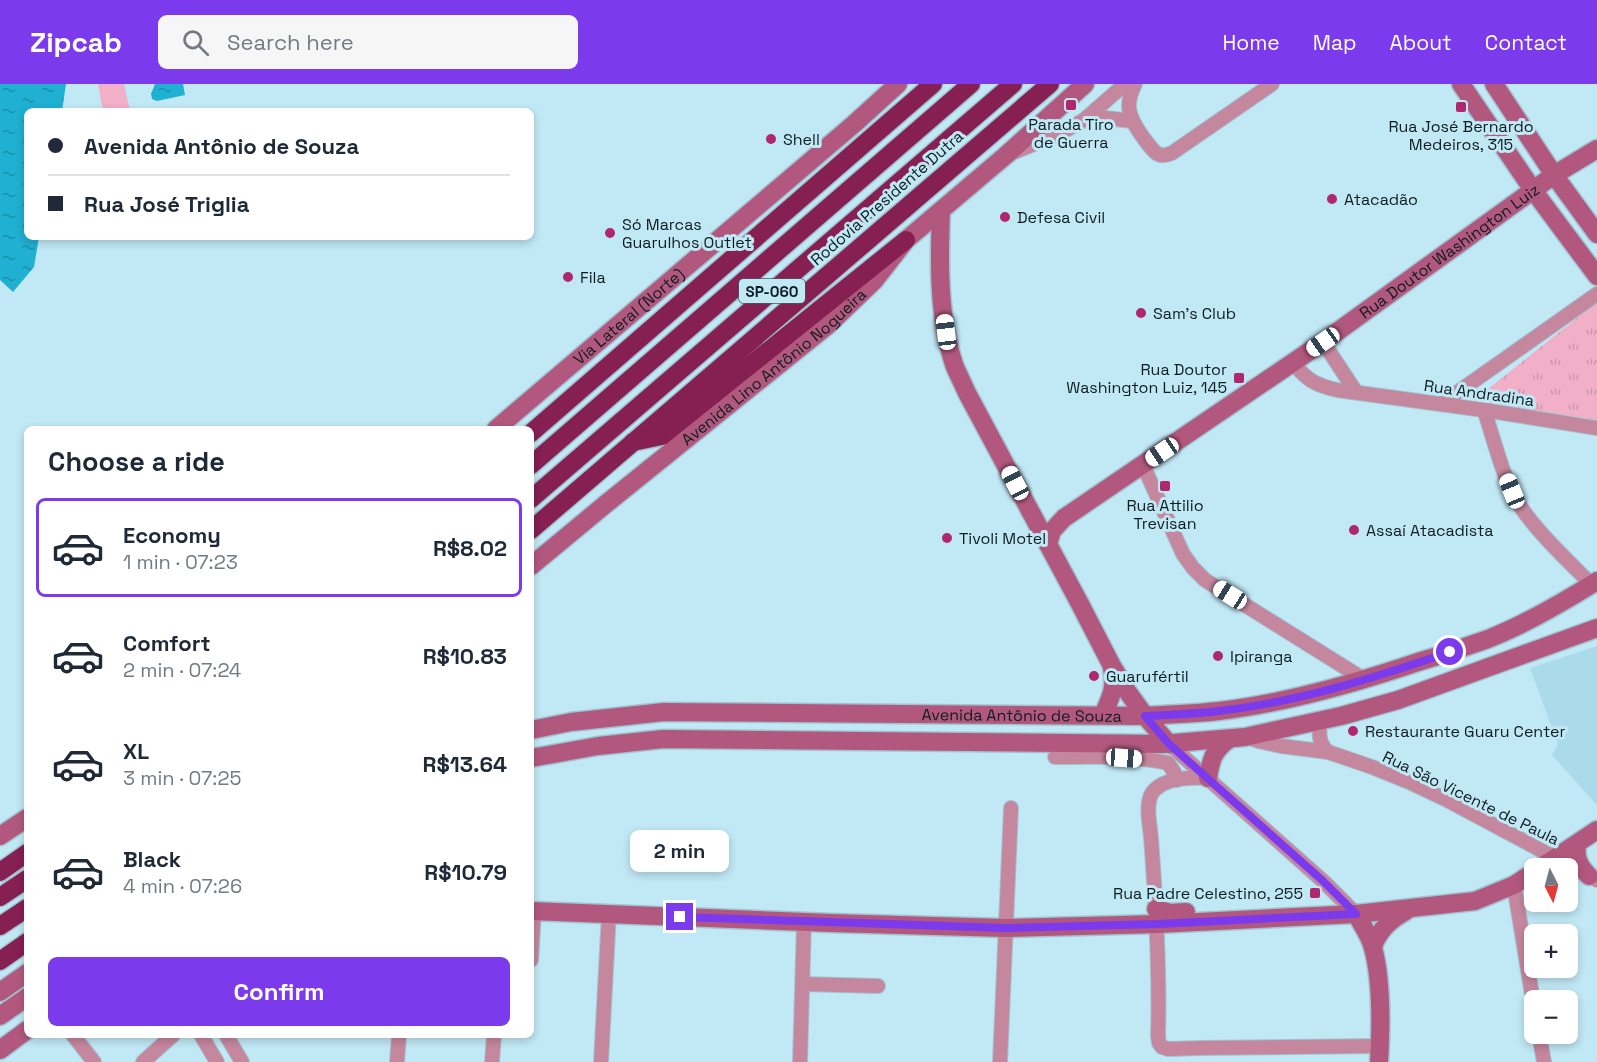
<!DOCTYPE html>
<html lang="en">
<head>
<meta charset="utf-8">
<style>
  body { margin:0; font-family:"Space Grotesk",sans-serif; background:#f6f6f7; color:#1f2937; height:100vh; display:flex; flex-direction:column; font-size:22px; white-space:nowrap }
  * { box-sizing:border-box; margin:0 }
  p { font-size:20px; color:#747a83 }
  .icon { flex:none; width:33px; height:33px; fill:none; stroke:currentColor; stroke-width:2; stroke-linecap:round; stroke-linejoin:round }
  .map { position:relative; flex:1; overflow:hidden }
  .sheet { position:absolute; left:24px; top:342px; width:510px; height:612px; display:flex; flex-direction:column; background:#fff; border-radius:9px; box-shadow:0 3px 9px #0003 }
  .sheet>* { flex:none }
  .hud { position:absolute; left:24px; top:24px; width:510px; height:132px; border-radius:9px; box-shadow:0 3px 9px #0003; display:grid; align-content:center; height:132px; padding:0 24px; background:#fff }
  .needle { width:39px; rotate:174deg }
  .tools { position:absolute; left:1524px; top:774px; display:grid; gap:12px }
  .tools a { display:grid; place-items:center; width:54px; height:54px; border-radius:9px; background:#fff; box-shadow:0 3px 9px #0003; font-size:30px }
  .end { position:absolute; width:27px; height:27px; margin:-14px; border:8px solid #7c3aed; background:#fff; box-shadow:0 0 0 3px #fff }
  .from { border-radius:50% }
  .bubble { position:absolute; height:42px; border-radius:9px; background:#fff; box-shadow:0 3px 9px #0003; font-size:20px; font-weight:600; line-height:42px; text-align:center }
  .car { position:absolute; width:18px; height:36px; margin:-18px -9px; border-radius:8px; box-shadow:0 0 4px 2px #0007; background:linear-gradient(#fff 24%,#345 0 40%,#fff 0 76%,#345 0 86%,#fff 0) }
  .hud b { display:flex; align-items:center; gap:21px; height:57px; font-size:22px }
  .hud b+b { border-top:2px solid #e0e1e3 }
  .hud i { width:15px; height:15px; background:#1f2937 }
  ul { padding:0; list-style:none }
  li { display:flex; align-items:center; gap:18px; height:99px; margin:0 12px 9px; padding:0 12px; border:3px solid transparent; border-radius:9px }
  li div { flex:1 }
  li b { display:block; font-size:22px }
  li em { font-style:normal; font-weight:600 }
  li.on { border-color:#7c3aed }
  li>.icon { width:54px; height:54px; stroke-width:1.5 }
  h2 { padding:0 24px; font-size:27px; line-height:72px }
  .primary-button { display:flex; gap:12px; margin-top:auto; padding:12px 24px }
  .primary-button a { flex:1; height:69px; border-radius:9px; background:#7c3aed; color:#fff; font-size:24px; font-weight:600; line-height:69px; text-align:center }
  header { display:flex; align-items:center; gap:36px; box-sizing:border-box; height:84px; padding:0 30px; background:#7c3aed; color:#fff }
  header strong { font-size:28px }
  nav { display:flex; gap:33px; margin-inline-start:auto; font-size:21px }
  .search { width:420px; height:54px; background:#f6f6f7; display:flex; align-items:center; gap:15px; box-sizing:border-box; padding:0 21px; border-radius:9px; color:#747a83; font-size:22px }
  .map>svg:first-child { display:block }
</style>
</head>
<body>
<header>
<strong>Zipcab</strong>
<div class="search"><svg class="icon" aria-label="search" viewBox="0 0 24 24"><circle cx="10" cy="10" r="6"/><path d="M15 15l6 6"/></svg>Search here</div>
<nav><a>Home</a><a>Map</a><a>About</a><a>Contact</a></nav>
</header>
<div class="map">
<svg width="1597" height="978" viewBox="0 0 1597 978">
  <defs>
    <pattern id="grass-tufts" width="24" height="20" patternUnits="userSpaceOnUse" patternTransform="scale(1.5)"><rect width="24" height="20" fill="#f1afc8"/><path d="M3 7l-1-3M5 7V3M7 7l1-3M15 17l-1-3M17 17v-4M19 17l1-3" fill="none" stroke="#cd96ac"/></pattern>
    <pattern id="water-ripples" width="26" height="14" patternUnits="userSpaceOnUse" patternTransform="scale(1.5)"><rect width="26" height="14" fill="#20b0d2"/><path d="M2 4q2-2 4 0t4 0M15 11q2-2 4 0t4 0" fill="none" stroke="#1a8faa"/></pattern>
  </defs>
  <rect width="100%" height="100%" fill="#c1e8f5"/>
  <polygon fill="#abdaea" points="1597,562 1597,721 1552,671 1558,660 1530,584"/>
  <polygon fill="url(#grass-tufts)" points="1597,218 1597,336 1473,317"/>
  <polygon fill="#f1afc8" points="98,0 124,0 130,27 103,27"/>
  <g fill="url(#water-ripples)">
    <polygon points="0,0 66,0 62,27 27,27 27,153 39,153 34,183 13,208 0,196"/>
    <polygon points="155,0 183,0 185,11 157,17 152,15 151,10"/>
  </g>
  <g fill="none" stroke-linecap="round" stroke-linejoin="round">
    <g stroke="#a1c3cf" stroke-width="16">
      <g id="street">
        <path d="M1135,0c-10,20 -7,31 5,49 5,7 9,13 15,19 6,5 11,3 17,1l100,-69"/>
        <polyline points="1084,36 1106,34 1132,37"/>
        <polyline points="1012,69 1061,49 1084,36 1125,0"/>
        <polyline points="1323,258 1356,308"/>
        <path d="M1293,279c14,17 22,22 44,27l147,20 113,18"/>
        <polyline points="1441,320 1597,210"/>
        <path d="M1484,326c10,29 19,70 36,96 18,27 48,55 72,79"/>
        <polyline points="1143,381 1183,470 1193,484 1205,496 1365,596"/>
        <path d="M1320,637c-1,12 -2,22 8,31"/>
        <polyline points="1247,653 1258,657 1281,662 1328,668 1372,683 1409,698 1447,716 1597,796"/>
        <polyline points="1169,660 1323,797 1356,830"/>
        <path d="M1055,673c38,0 76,-2 113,6l6,9 3,8"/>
        <path d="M1208,694c-17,-1 -45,-1 -56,15 -7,12 -2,32 -1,45 5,66 9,132 7,198l1,7 3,4 6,2 33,-1 179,-2"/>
        <polyline points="1514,801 1534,923"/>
        <polyline points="531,876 534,827"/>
        <polyline points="803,900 878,902"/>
        <polyline points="1539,950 1544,978"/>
        <polyline points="73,951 94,978"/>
        <polyline points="201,951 217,978"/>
        <polyline points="226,951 242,978"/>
        <polyline points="143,978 173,951"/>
        <polyline points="397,978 399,951"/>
        <polyline points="492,978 494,951"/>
        <polyline points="601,978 609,829"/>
        <polyline points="800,978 804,838"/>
        <polyline points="1000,978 1011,724"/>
      </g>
    </g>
    <g stroke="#a1c3cf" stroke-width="21">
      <g id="secondary">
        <polyline points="1461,0 1533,106 1597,192"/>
        <polyline points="1494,0 1554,91 1597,150"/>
        <path d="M941,127c-2,51 -3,108 14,156 4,9 8,17 12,26l113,211 32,62 15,25 18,25 24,28"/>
        <path id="s1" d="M496,345l358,-305 44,-40"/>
        <path id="s2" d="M1048,460l4,-13 12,-13 259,-176 231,-167 43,-26"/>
        <path id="s3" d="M531,482l76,-63 221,-178 46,-44 32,-41 99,-84 80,-72"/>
        <path d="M1103,631c8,-18 13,-27 9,-47"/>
        <path id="s4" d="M531,646l40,-8 93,-10 481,4c25,-2 49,-2 74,-5 68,-8 134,-27 199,-49 24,-7 47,-15 70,-23 38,-15 74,-36 109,-58"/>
        <polyline points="531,674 598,662 663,655 1162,660 1245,653 1341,632 1398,616 1597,544"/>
        <path d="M1208,694c3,-19 5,-27 21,-39"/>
        <polyline points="0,752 27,734"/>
        <path d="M1577,760c-2,14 2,22 12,32"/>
        <polyline points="1540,784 1597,746"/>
        <polyline points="1156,825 1170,829 1186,828"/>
        <polyline points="531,827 831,839 1005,844 1158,840 1356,830 1475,817 1514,801 1534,788"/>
        <path d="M1356,830c6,11 14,22 17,34 9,33 8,80 6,114"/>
        <path d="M1373,862c7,-17 17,-26 33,-35"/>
        <polyline points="0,908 27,889"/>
        <polyline points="0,932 27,913"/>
        <polyline points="0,966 27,946"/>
      </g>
    </g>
    <g stroke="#a1c3cf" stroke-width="21">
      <g id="highway">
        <polyline points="531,349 933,0"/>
        <polyline points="633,358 662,352 906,156"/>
        <polyline points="531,381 971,0"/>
        <polyline points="531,415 1013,0"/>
        <polyline points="531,446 1050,0"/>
        <polyline points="0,788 27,769"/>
        <polyline points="0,813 27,795"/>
        <polyline points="0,842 27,824"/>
        <polyline points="0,877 27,858"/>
      </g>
    </g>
    <use href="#street" stroke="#c5879e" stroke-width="14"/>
    <use href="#secondary" stroke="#b2587e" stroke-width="18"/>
    <use href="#highway" stroke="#861f52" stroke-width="18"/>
  </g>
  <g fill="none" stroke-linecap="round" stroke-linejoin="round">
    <path stroke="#7c3aed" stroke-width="8" d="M680,833l325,11 153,-4 198,-10 -33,-33 -154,-137 -24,-28c25,-1 49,-2 74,-5 79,-9 155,-33 231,-59"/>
  </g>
  <g fill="#af276c" stroke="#c1e8f5" stroke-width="2">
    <rect x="1065" y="15" width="12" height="12" rx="3"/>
    <rect x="1455" y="17" width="12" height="12" rx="3"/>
    <circle cx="771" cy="55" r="6"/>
    <circle cx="1332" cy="115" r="6"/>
    <circle cx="1005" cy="133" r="6"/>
    <circle cx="610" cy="149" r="6"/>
    <circle cx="568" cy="193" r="6"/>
    <circle cx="1141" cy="229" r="6"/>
    <rect x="1233" y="288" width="12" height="12" rx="3"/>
    <rect x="1159" y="396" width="12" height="12" rx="3"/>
    <circle cx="1354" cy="446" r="6"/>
    <circle cx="947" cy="454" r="6"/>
    <circle cx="1218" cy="572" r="6"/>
    <circle cx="1094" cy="592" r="6"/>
    <circle cx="1353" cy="647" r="6"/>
    <rect x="1309" y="803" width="12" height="12" rx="3"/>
  </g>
  <g text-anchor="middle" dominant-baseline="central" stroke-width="6" stroke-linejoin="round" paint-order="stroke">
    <rect fill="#c1e8f5" stroke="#445a61" stroke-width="1.5" x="739" y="195" width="66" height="24" rx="4.5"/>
    <g font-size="15" font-weight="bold" fill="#0e1d21">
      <text x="772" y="207">SP-060</text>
    </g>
    <g font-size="16" fill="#0e1d21" stroke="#c1e8f5" text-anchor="start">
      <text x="1071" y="40" text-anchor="middle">Parada Tiro<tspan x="1071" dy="18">de Guerra</tspan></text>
      <text x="1461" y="42" text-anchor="middle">Rua José Bernardo<tspan x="1461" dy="18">Medeiros, 315</tspan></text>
      <text x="783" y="55">Shell</text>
      <text x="1344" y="115">Atacadão</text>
      <text x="1017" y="133">Defesa Civil</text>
      <text x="622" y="140">Só Marcas<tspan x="622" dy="18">Guarulhos Outlet</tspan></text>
      <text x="580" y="193">Fila</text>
      <text x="1153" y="229">Sam's Club</text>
      <text x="1227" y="285" text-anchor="end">Rua Doutor<tspan x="1227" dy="18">Washington Luiz, 145</tspan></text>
      <text x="1165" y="421" text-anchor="middle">Rua Attilio<tspan x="1165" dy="18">Trevisan</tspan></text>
      <text x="1366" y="446">Assaí Atacadista</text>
      <text x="959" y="454">Tivoli Motel</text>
      <text x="1230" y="572">Ipiranga</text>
      <text x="1106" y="592">Guarufértil</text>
      <text x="1365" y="647">Restaurante Guaru Center</text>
      <text x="1303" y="809" text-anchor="end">Rua Padre Celestino, 255</text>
    </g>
    <g font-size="16" fill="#0e1d21" stroke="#c1e8f5">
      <text transform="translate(887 114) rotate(-41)">Rodovia Presidente Dutra</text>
      <text stroke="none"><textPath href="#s2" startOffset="500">Rua Doutor Washington Luiz</textPath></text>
      <text stroke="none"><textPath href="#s1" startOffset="174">Via Lateral (Norte)</textPath></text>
      <text stroke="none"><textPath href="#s3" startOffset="314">Avenida Lino Antônio Nogueira</textPath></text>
      <text transform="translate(1479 309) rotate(8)">Rua Andradina</text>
      <text stroke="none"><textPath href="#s4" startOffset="492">Avenida Antônio de Souza</textPath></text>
      <text transform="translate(1471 714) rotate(26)">Rua São Vicente de Paula</text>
    </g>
  </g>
</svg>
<div class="tools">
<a><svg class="needle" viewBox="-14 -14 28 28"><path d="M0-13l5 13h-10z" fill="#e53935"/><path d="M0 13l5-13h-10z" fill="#747a83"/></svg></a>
<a>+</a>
<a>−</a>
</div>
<i class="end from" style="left:1450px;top:568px"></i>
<i class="end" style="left:680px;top:833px"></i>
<div class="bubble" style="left:630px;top:746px;width:99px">2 min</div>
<i class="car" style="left:946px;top:248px;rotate:353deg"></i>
<i class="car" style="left:1323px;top:258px;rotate:235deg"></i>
<i class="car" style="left:1162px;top:368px;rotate:236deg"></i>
<i class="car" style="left:1015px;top:399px;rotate:332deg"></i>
<i class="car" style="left:1512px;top:407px;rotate:338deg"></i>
<i class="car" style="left:1230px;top:511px;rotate:302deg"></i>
<i class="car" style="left:1124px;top:674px;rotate:94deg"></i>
<div class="hud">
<b><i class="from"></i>Avenida Antônio de Souza</b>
<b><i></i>Rua José Triglia</b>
</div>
<section class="sheet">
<h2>Choose a ride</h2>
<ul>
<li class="on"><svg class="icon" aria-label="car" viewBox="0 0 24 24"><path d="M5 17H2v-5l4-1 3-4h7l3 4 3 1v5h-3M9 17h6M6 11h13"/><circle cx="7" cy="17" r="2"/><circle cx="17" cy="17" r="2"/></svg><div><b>Economy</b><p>1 min · 07:23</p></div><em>R$8.02</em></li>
<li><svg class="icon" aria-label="car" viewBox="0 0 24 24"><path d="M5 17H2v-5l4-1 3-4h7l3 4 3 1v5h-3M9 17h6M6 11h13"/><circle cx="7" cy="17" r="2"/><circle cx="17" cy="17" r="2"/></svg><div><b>Comfort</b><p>2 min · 07:24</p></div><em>R$10.83</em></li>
<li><svg class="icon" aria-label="car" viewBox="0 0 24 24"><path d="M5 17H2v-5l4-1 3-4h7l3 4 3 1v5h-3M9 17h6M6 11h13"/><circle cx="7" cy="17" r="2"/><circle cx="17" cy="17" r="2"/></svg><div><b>XL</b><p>3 min · 07:25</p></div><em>R$13.64</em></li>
<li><svg class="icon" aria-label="car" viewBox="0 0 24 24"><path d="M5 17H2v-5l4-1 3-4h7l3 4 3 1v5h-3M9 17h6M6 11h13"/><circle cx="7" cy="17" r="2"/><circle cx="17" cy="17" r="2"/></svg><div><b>Black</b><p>4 min · 07:26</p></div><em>R$10.79</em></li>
</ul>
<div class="primary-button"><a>Confirm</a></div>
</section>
</div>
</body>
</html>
